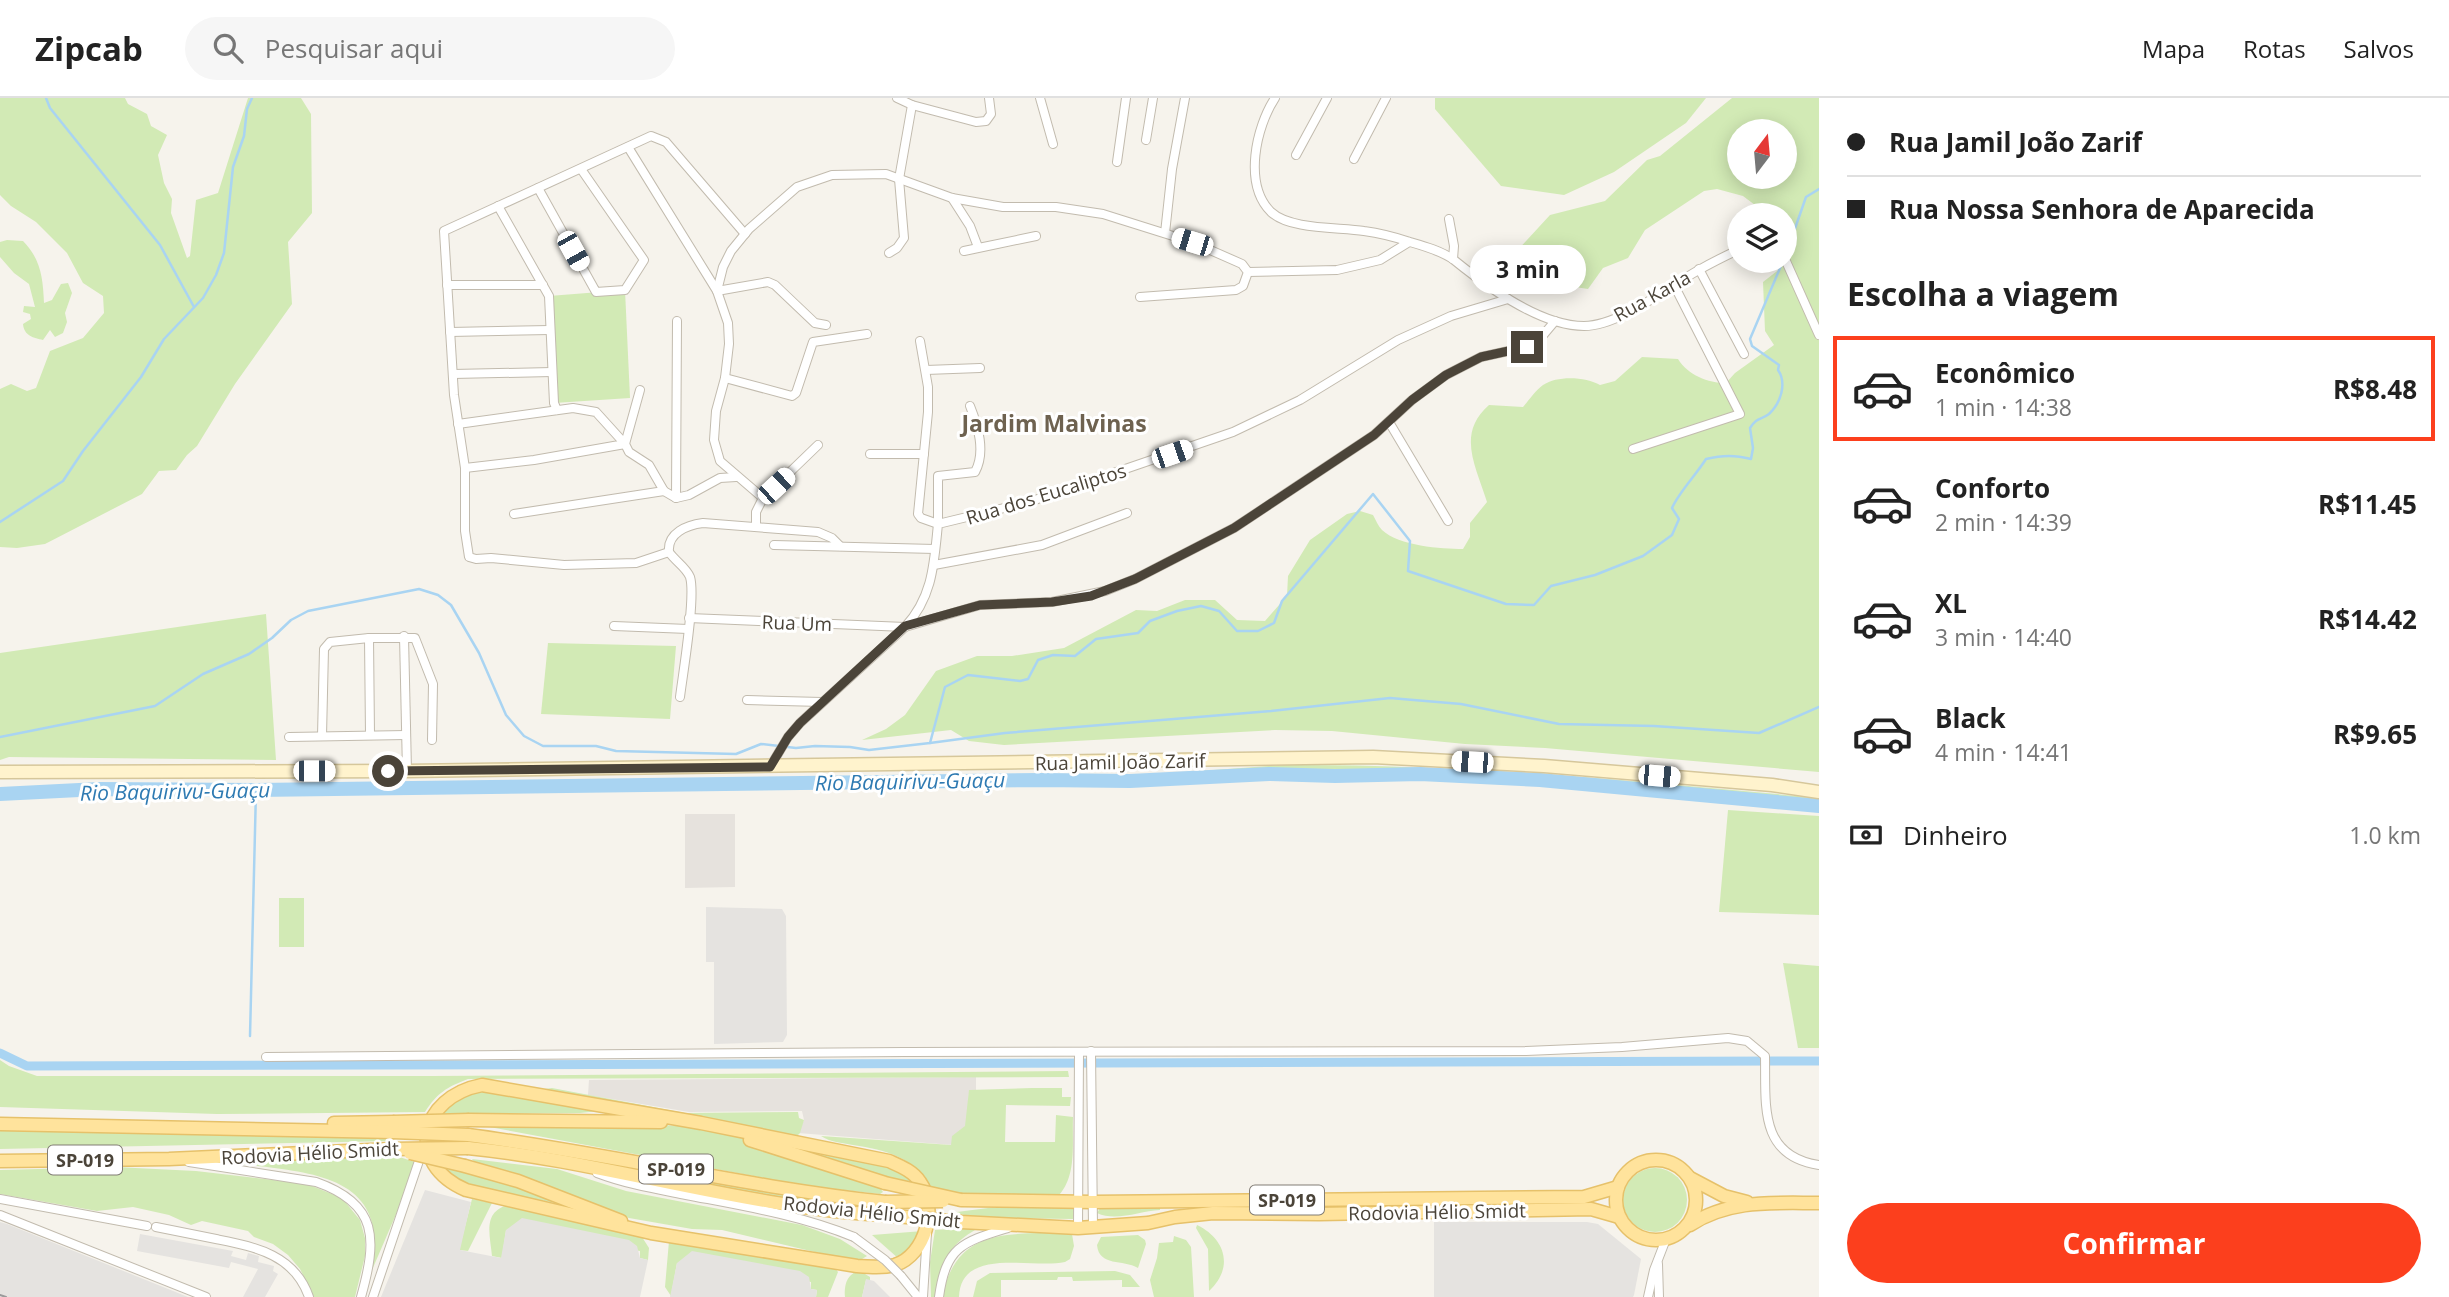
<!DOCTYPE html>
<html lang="pt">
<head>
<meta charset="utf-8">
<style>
  body { margin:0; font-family:"Open Sans",sans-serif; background:#f6f6f6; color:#222; height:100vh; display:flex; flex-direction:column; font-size:26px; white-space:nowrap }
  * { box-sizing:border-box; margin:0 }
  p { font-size:23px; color:#767676 }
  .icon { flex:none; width:38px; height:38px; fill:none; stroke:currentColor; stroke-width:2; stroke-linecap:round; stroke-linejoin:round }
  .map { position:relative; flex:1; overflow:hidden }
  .side { display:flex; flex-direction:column; background:#fff; width:630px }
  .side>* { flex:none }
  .guide { display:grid; align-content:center; height:154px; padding:0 28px; background:#fff }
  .needle { width:46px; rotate:16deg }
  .fabs { position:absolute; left:1727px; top:21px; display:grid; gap:14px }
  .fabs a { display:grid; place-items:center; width:70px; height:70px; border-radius:50%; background:#fff; box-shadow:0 4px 18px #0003; font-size:35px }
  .end { position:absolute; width:32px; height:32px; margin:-16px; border:9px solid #4b4439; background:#fff; box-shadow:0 0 0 4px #fff }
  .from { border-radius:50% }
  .bubble { position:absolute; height:49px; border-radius:24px; background:#fff; box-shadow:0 4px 18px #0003; font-size:23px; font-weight:700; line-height:49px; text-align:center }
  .car { position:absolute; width:21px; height:42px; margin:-21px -10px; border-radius:9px; box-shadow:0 0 5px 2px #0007; background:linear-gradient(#fff 24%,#345 0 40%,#fff 0 76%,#345 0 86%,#fff 0) }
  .guide b { display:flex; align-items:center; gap:24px; height:66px; font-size:26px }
  .guide b+b { border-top:2px solid #e0e0e0 }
  .guide i { width:18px; height:18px; background:#222 }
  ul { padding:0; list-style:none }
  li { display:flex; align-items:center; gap:21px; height:105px; margin:0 14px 10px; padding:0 14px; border:4px solid transparent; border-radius:0px }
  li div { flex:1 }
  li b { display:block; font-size:26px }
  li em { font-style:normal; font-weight:700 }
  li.selected { border-color:#fc3f1d }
  li>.icon { width:63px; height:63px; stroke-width:1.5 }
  h2 { padding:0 28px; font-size:32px; line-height:84px }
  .pay { display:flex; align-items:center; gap:18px; height:77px; padding:0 28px; font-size:26px }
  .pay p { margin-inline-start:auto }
  .cta { display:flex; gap:14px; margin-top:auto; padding:14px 28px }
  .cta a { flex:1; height:80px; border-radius:42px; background:#fc3f1d; color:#fff; font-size:28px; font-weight:700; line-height:80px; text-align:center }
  header { display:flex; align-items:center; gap:42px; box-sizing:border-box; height:98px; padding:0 35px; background:#fff; border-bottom:2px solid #e0e0e0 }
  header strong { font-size:33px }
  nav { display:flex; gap:38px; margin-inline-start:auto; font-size:24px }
  .search { width:490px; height:63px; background:#f6f6f6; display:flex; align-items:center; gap:18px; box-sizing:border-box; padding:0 24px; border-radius:38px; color:#767676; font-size:26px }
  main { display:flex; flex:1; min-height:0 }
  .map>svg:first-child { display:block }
</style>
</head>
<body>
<header>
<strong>Zipcab</strong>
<div class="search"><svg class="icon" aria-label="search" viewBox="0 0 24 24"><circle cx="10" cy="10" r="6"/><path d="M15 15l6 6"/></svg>Pesquisar aqui</div>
<nav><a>Mapa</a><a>Rotas</a><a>Salvos</a></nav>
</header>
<main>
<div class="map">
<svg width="1819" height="1199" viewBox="0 0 1819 1199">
  <rect width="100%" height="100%" fill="#f6f3ec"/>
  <g fill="#e6e2dd">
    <polygon points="685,716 735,716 735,789 685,790"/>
    <polygon points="976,979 976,994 969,995 967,1028 953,1047 798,1035 804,1022 802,1013 689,1014 588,997 589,982"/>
  </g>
  <g fill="#d2eab5" fill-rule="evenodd">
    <polygon points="0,0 125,0 128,6 147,16 151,28 167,37 158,57 164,85 172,101 171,115 187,160 190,158 196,102 218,95 248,0 301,0 311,16 312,115 288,144 292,206 235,286 197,348 187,357 176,372 159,373 142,396 45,446 17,450 0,449 0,291 11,286 27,293 36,290 50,253 83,240 104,215 103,198 83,185 67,155 36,124 11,108 0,97"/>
    <polygon points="1435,0 1706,0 1686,25 1614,74 1564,97 1501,88 1435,11"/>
    <path d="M1732,0h87v674l-274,-24 -80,-4 -133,-13 -57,-1 -271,15 -35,-4 -18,-11 -89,10 24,-11 19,-14 31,-44 41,-15h35l52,-8 72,-38 21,1 28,-11h30l22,20 28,1 22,-25 1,-20 22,-36 37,-26 13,-3 13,4c3,5 5,11 9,15 17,16 59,19 81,19l7,-12v-14l17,-21c-11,-36 -31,-68 2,-97l34,2c6,-7 13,-17 20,-22 15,-10 43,-8 57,0l15,-4 27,-24 36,2c10,16 30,24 48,24l9,-10 39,-28 -9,-14 -2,-49 18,-14 -2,-7h6v-46h-26l-4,-10 -12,-9 -26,-7 -13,2 -59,39 -17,28 -25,10 -15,21 -13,-2 -60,-34 35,-38 55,-14 42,-41 13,-4zM1740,33h45v46h-45z"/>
    <path d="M7,142l16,1c18,18 20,38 21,62l8,-3 9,-16 7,-1 4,10 -7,20 2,9 -4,11 -8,4 -5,-7 -7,10c-9,-2 -19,-4 -20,-16l8,-5 -1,-5 -7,-2 1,-6 11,1 -6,-23 -15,-11 -14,-16v-15z"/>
    <polygon points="625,192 630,300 554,305 549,198"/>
    <polygon points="266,516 276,662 9,659 0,662 0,555"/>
    <polygon points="548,545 676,548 670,621 541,616"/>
    <path d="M1283,667c173,-1 344,15 515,31l21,3v4l-273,-26 -124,-5 -97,-1c-16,-3 -33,-2 -49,-2 -5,1 -11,4 -16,3 -32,-1 -66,5 -98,6l-3,-4z"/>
    <polygon points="1728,712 1819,718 1819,817 1719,814"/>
    <rect x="279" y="800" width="25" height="49"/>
    <polygon points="1783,865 1819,868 1819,950 1798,950"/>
    <path d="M0,962l9,6 28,10h395l636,-5 1,6 -601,2c-21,8 -31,14 -43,33l-208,2 -217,-7z"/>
    <polygon points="552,990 685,1015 798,1014 799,1020 804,1022 800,1035 796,1039 544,991"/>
    <path d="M1032,990h30v9h9l-1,9 -64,-1 -1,37h50l1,-27 17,2c-1,26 4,58 -14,78l-98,1 -31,-6c-14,-33 -44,-40 -77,-45 -11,-2 -23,-3 -32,-9l130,9 1,-9 13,-10 4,-36z"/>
    <polygon points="477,991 599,1013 580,1015 443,1016 443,1009"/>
    <polygon points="621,1026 688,1028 721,1033 880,1090 883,1094 880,1096 807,1088 484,1028"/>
    <polygon points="77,1032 393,1039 392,1043 0,1051 0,1033"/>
    <polygon points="468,1043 602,1062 815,1102 885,1111 826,1109 468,1046"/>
    <polygon points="773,1045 888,1067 909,1079 917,1089"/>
    <path d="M393,1057l22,7 -5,20 -38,88c19,-99 -66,-97 -137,-107v-4z"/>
    <polygon points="472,1061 557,1071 626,1093 802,1127 840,1141 867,1158 857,1164 722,1132 692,1131 629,1120 476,1066"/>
    <polygon points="442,1068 465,1071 583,1111 469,1087 453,1079"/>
    <polygon points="115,1069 196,1073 307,1086 342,1100 360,1122 365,1140 365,1158 355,1199 314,1199 300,1171 288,1157 273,1146 254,1139 248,1133 202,1123 191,1127 169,1117 133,1109 97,1113 0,1096 0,1072"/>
    <circle cx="1655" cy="1102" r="32"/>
    <polygon points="472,1101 492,1105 468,1153 459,1152"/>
    <path d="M509,1107l133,32 7,11 -1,12 -8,-2v-7l-134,-21 -4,28 -10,-2c-2,-21 -10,-45 17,-51z"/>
    <polygon points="1070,1108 1075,1111 1073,1121 989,1120 957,1116 957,1114 988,1110"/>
    <path d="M1160,1109v3c-20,1 -44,12 -63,3l3,-5z"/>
    <path d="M1197,1127c29,14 37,43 12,66l-1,-42 -12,-21z"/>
    <path d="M980,1129c-32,18 -40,35 -45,70h-4l-1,-35 5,-32z"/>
    <polygon points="923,1133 920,1144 899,1161 872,1137"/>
    <path d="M1064,1134l8,2 2,12 -4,13 -5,3c-34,7 -104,-16 -106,35h-17c15,-70 64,-62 122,-65z"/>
    <path d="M1138,1137l7,5 1,4 -8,24c-15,-9 -39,-1 -41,-23l4,-8z"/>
    <polygon points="1174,1138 1186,1142 1191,1149 1194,1199 1154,1199 1150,1182 1157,1160 1159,1145 1173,1144"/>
    <polygon points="669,1143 806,1167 835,1170 838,1174 828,1199 816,1199 817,1192 811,1191 811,1184 677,1165 671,1198 665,1189"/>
    <path d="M860,1173l10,6v3h-4l-4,17h-17c-1,-12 2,-24 15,-26z"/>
    <polygon points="1115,1173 1130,1177 1140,1189 1122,1189 1122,1182 1073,1183 1072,1179 1058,1179 1057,1182 1001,1182 1001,1199 973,1199 977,1183 990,1175"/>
  </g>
  <g fill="#e5e3e0">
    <polygon points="706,809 782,811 786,818 787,937 783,944 714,946 714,864 706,864"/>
    <polygon points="425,1092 471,1104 460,1152 501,1160 506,1132 522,1120 629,1142 637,1148 640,1160 648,1162 640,1199 381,1199"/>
    <polygon points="0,1124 7,1126 188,1199 0,1199"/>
    <polygon points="1434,1124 1587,1124 1598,1126 1641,1161 1634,1197 1633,1199 1434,1199"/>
    <polygon points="140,1136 233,1153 231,1158 246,1162 248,1155 259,1158 258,1164 274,1168 273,1173 278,1176 265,1199 243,1199 258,1171 231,1164 229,1170 137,1153"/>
    <polygon points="692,1153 800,1173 809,1179 811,1191 817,1192 816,1199 670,1199 677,1165"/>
    <polygon points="866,1181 874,1183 890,1199 862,1199"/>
  </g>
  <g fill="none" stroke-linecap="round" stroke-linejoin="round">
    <g stroke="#a9d4f2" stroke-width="2.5">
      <polyline points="46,0 50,10 160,147 194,209"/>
      <polyline points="1785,159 1806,99 1819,91"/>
      <polyline points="0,424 63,383 83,353 141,279 164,241 203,200 216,177 224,155 233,69 244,38 247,11 252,0"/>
      <path d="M0,639l155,-31 48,-32 46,-20 23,-16 19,-18 17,-9 111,-22 19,6 13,10 28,48 27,62 18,21 19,10h53l20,5 120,3 25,-10 35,4 19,-2 35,1 19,3 61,-7 15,-56 23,-12 52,6 8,-2 10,-19 15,-5 22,1 21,-17 42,-6 12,-12 27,-10 24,-5 18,5 18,20h21l16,-8 8,-22 91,-107 37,47 -2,30 98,33 28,1 17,-19 44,-11 48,-19 29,-21 7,-16 -7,-11c7,-16 24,-33 34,-49 17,-4 29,-4 45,0l2,-11 -3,-20c7,-11 11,-8 19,-14 12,-11 18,-31 9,-44l1,-5 -27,-19 -2,-7 33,-78"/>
      <polyline points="930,645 1005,635 1271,613 1390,600 1461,606 1559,626 1654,628 1759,635 1819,609"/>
      <polyline points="250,938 256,692"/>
    </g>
    <polyline stroke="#a9d4f2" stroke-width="9" points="0,955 27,968 1819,963"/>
    <polyline stroke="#a9d4f2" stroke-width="14" points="0,696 99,691 256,692 1041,682 1130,683 1269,676 1335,678 1420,676 1540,682 1819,708"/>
    <g stroke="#c2bbae" stroke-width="10">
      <g id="street">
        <polyline points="1040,0 1053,46"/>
        <path d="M1275,0c-19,29 -32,86 -4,114 19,18 68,15 93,19 15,2 31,6 46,11 14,4 32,9 44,18 32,26 87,66 130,66 35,0 83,-38 113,-55 14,-8 28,-15 43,-22"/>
        <polyline points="912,7 976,24 986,23 991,16 989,0"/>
        <polyline points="1146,42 1153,0"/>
        <polyline points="628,49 717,193 768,184 775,187 815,225 826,227"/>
        <polyline points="1296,57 1327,0"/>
        <polyline points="1354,61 1386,0"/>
        <polyline points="1117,64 1126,0"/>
        <polyline points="538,90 596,194 625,192 644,162 581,71"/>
        <polyline points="952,100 970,128 978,149"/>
        <polyline points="498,108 549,198 554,305 557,312"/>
        <polyline points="1449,121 1454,148 1453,161"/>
        <polyline points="1165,135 1172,71 1185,0"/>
        <polyline points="964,153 1036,138"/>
        <polyline points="889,155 897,150 904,140 899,81 912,7 897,0"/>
        <polyline points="1785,161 1819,237"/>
        <polyline points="1699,171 1744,256"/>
        <polyline points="1248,174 1337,172 1380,162 1409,144"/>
        <polyline points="447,187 543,187"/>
        <polyline points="450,234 550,232"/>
        <path d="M920,243l8,46v25l-10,102 3,4 17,6v-48l37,-4c11,-20 3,-46 -5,-66"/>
        <polyline points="926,272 980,270"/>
        <polyline points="453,276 552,274"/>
        <polyline points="725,280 792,298 796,295 813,244 867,236"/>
        <polyline points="640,292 625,346 629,354 649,367 664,393 676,400 689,397 720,380 736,379"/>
        <polyline points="1389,324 1448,423"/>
        <polyline points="458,326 573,310 596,314 625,346 534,362 465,370"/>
        <polyline points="1633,351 1740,316 1674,187"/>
        <polyline points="870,356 924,356"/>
        <polyline points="676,400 677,223"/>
        <polyline points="763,400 720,363 714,342 716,313 725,280 729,246 728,225 717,193 723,169 731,153 749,131 797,89 832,77 886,76 952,100 1003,109 1056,109 1103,116 1192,144 1242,166 1248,174 1243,188 1236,192 1140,199"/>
        <polyline points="514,416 664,393"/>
        <polyline points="756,429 756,414 763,400 818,347"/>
        <polyline points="774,447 935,451"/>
        <polyline points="669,454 636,465 564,467 491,460 476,461 469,459 465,433 465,370 454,297 444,133 651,38 666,44 745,136"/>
        <polyline points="934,467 1042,447 1127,415"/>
        <polyline points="689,520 905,529 980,507 1052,504 1105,493 1135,481 1234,430 1374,337 1412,302 1446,277 1481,259 1527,249 1539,242 1555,223"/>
        <polyline points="614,528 688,531"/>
        <polyline points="404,538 407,673"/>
        <path d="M680,599c3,-24 16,-100 10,-120 -4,-10 -15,-16 -21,-25 -2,-19 18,-27 34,-29l115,9 14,6 8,8"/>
        <polyline points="747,602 822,604"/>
        <polyline points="370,637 369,540 415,540 433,586 432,642"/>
        <polyline points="322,638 324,551 330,544 369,540"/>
        <polyline points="289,639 406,637"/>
        <path d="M770,669l18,-30 12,-14 105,-96c28,-30 29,-64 33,-103l91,-22 204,-70 67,-32 98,-60 53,-24 57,-17"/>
        <polyline points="1091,953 1093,1129"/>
        <path d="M266,959l639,-5 621,-1 96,-4 106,-9 19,3 18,15c1,48 -7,100 54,109"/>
        <path d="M189,1064l127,20c63,22 61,58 45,115"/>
        <path d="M597,1075c29,11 59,16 89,22 57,11 114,20 168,42"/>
        <polyline points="0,1101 147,1128"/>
        <polyline points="0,1117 206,1199"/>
        <path d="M156,1129c20,4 40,8 60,12 39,8 78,15 93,58"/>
        <polyline points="1078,1130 1079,954"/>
        <polyline points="1658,1166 1659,1199"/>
        <polyline points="901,1178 918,1199"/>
        <polyline points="373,1199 422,1054"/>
        <polyline points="923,1199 927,1135"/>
        <path d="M939,1199c7,-51 24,-55 69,-69"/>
        <polyline points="1648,1199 1654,1172 1666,1141"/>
      </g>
    </g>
    <g stroke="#d6c79b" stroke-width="15">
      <polyline id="secondary" points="0,674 407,673 1373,659 1544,668 1772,687 1819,694"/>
    </g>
    <g stroke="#e6c16a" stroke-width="15">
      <g id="primary">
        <path d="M482,987l219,38 188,38c11,5 24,10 31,21 18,25 6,73 -25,83 -12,3 -25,2 -38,1l-206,-33 -185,-43c-61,-26 -47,-93 16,-105z"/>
        <polyline points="469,1022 661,1024"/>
        <polyline points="334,1025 393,1024"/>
        <polyline points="0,1026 393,1034"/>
        <path d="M468,1037c140,18 277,52 417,67"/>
        <polyline points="750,1042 885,1085"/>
        <path d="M468,1050c139,14 277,60 417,67"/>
        <circle cx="1656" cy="1102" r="40"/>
        <polyline points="0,1063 169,1061 392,1051"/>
        <polyline points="465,1068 518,1083 621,1123"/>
        <polyline points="1690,1080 1724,1098 1747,1104"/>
        <polyline points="961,1102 1093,1104 1584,1099 1618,1089"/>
        <polyline points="961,1124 1078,1130 1148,1125 1175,1119 1213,1115 1319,1116 1591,1111 1619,1119"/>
        <path d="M1690,1127c39,-26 84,-22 129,-22"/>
      </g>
    </g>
    <use href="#street" stroke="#fff" stroke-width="8"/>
    <use href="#secondary" stroke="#fff3cd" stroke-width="12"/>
    <use href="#primary" stroke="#ffe39c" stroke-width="12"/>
    <polyline stroke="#9a9a9a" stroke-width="2" points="0,1197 6,1199"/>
    <g stroke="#c2bbae" stroke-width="10" stroke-linecap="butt">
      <polyline id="street-bridge" points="854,1139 885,1162 901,1178"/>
    </g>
    <g stroke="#e6c16a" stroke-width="15" stroke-linecap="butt">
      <g id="primary-bridge">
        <polyline points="393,1024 469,1022"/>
        <polyline points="393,1034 468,1037"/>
        <polyline points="392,1051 468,1050"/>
        <polyline points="410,1055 465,1068"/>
        <polyline points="885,1085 961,1102"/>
        <polyline points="885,1104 943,1103"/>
        <polyline points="885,1117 961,1124"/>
      </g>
    </g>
    <use href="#street-bridge" stroke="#fff" stroke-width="8"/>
    <use href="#primary-bridge" stroke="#ffe39c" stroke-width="12"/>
  </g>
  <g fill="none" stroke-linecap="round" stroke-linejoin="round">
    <polyline stroke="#4b4439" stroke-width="9" points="388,673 770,669 788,639 800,625 905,528 980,507 1052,504 1091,498 1135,481 1234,430 1374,337 1412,302 1446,277 1481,259 1527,249"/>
  </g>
  <g text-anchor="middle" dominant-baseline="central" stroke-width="6" stroke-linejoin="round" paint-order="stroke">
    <g fill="#fff" stroke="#817c74" stroke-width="2">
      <rect x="48" y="1047.5" width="74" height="29" rx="5"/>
      <rect x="639" y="1056.5" width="74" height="29" rx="5"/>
      <rect x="1250" y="1087.5" width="74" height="29" rx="5"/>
    </g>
    <g font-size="18" font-weight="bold" fill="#4b4439">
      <text x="85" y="1062">SP-019</text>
      <text x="676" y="1071">SP-019</text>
      <text x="1287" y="1102">SP-019</text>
    </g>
    <g font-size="19" fill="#4b4439" stroke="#fff">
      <text transform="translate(1652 198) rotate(-29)">Rua Karla</text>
      <text transform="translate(1046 396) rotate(-17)">Rua dos Eucaliptos</text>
      <text transform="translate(797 525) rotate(2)">Rua Um</text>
      <text transform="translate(1120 664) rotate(-1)">Rua Jamil João Zarif</text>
      <text transform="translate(310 1055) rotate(-3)">Rodovia Hélio Smidt</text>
      <text transform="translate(872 1114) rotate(6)">Rodovia Hélio Smidt</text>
      <text transform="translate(1437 1114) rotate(-1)">Rodovia Hélio Smidt</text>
    </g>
    <g font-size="21" font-style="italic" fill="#2e7ab2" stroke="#fff">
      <text transform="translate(910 683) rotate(-1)">Rio Baquirivu-Guaçu</text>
      <text transform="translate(175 693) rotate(-1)">Rio Baquirivu-Guaçu</text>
    </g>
    <g font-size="23" font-weight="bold" fill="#6e6250" stroke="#fff">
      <text x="1054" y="325">Jardim Malvinas</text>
    </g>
  </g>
</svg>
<div class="fabs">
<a><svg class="needle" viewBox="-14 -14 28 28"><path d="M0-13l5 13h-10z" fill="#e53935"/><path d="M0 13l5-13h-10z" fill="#767676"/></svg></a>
<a><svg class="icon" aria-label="layers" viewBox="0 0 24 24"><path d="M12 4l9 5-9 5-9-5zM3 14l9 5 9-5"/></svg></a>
</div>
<i class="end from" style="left:388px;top:673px"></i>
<i class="end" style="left:1527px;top:249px"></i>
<div class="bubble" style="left:1470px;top:147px;width:116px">3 min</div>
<i class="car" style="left:1192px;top:144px;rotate:287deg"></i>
<i class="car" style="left:573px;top:153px;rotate:151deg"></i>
<i class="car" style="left:1172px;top:356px;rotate:71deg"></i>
<i class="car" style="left:776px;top:388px;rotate:47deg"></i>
<i class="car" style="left:1472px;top:664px;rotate:273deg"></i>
<i class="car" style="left:314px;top:673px;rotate:90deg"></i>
<i class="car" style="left:1659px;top:678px;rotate:95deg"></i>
</div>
<section class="side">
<div class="guide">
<b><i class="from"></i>Rua Jamil João Zarif</b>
<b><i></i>Rua Nossa Senhora de Aparecida</b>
</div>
<h2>Escolha a viagem</h2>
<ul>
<li class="selected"><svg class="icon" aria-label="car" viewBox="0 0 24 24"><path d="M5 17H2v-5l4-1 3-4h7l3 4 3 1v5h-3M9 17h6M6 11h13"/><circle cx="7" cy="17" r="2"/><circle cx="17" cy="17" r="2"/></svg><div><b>Econômico</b><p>1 min · 14:38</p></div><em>R$8.48</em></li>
<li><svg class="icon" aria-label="car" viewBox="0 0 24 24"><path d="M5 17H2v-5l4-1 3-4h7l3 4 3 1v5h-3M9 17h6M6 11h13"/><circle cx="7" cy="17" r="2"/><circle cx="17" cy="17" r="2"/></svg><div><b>Conforto</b><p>2 min · 14:39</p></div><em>R$11.45</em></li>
<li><svg class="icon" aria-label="car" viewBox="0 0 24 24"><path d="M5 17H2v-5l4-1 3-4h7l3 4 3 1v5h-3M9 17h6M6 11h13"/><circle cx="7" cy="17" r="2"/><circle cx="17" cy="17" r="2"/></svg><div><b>XL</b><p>3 min · 14:40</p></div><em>R$14.42</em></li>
<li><svg class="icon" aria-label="car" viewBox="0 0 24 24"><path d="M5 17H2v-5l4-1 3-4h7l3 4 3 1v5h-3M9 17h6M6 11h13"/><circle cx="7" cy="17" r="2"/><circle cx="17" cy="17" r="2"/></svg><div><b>Black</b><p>4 min · 14:41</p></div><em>R$9.65</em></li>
</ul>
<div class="pay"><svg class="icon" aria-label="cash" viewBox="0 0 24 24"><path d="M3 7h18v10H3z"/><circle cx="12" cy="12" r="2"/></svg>Dinheiro<p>1.0 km</p></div>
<div class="cta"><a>Confirmar</a></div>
</section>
</main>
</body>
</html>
